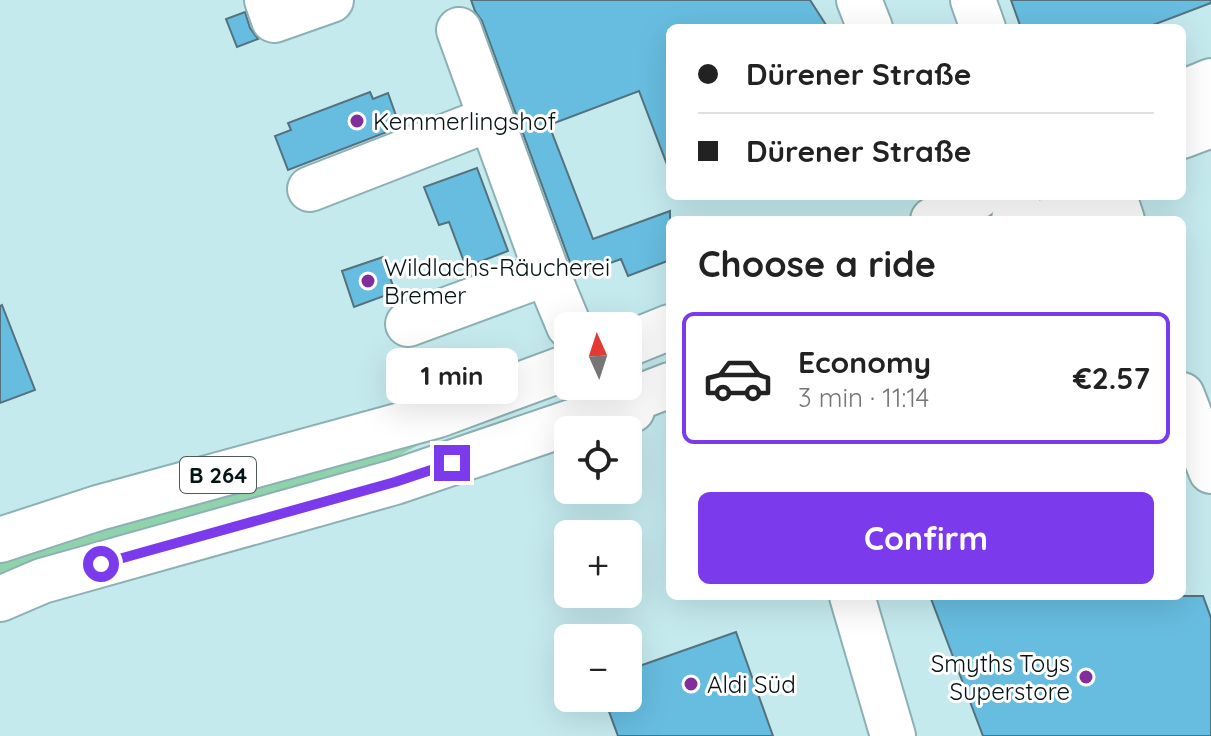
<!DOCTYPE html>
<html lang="en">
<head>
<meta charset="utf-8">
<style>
  body { margin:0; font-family:Quicksand,sans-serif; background:#f6f6f6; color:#222; height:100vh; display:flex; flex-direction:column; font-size:30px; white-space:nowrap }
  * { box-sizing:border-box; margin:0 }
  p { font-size:26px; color:#767676 }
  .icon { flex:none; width:44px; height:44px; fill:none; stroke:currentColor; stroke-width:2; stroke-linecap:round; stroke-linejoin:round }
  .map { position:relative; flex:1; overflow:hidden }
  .sheet { position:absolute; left:666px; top:216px; width:520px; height:384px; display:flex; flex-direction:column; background:#fff; border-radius:12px; box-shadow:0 8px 32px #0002 }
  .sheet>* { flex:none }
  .top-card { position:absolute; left:666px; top:24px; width:520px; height:176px; border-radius:12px; box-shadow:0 8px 32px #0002; display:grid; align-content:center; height:176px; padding:0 32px; background:#fff }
  .needle { width:52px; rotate:357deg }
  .controls { position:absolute; left:554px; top:312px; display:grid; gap:16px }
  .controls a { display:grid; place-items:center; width:88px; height:88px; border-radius:12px; background:#fff; box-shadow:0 8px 32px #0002; font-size:40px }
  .end { position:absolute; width:36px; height:36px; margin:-18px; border:10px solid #7c3aed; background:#fff; box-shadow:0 0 0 4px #fff }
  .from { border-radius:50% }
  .bubble { position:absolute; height:56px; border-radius:12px; background:#fff; box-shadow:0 8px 32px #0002; font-size:26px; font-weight:800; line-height:56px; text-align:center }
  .top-card b { display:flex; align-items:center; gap:28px; height:76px; font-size:30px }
  .top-card b+b { border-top:2px solid #e0e0e0 }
  .top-card i { width:20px; height:20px; background:#222 }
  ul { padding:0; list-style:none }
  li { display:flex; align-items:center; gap:24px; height:132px; margin:0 16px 12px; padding:0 16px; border:4px solid transparent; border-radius:12px }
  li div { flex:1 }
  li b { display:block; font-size:30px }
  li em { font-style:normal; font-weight:800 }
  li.on { border-color:#7c3aed }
  li>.icon { width:72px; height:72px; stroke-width:1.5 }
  h2 { padding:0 32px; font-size:36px; line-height:96px }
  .action { display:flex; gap:16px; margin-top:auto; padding:16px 32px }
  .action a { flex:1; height:92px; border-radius:12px; background:#7c3aed; color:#fff; font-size:32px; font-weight:800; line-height:92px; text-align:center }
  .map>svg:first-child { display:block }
</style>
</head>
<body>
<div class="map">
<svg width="1211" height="736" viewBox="0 0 1211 736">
  <rect width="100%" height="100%" fill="#c5eaee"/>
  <polygon fill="#8fd3ad" points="428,435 430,439 377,467 20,567 0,575 0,559 102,529 277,482"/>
  <g fill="#67bde0" stroke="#54717e" stroke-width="2">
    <polygon points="471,0 810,0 828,28 670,28 670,166 668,167 639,91 549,125 593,239 670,211 670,260 628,276 621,259 575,276 482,21 475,11"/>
    <polygon points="1011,0 1211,0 1211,3 1145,28 1021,28"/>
    <polygon points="245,12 250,28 258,39 237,47 226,19"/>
    <polygon points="370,92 373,99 388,93 400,127 288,170 275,136 291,130 288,123"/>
    <polygon points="477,168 508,251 466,267 449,222 439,225 424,187"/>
    <polygon points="383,257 395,292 354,307 342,271"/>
    <polygon points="2,305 35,390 0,403 0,306"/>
    <polygon points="930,596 1203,596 1211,618 1211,736 983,736"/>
    <polygon points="736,632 773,736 618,736 607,706 628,699 628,670"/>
  </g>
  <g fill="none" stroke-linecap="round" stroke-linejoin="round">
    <g stroke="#8cb0b3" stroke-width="48">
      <g id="minor">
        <polyline points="267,0 274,20 331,0"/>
        <polyline points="859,0 870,28"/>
        <polyline points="973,0 983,28"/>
        <polyline points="459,30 547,273 569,326"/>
        <polyline points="310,189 490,119"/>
        <polyline points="1114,196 1122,220"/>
        <polyline points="1014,220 1018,196"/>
        <polyline points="408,324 547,273"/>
        <polyline points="587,386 595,414 632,410"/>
        <polyline points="1182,395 1211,471"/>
        <polyline points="852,596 893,736"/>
      </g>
    </g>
    <g stroke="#8cb0b3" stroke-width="48">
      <g id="major">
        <polyline points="1182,93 1211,81"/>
        <polyline points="1182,136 1211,125"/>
        <polyline points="933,220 978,196"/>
        <polyline points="1050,220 1090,196"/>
        <polyline points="628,344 670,327"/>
        <polyline points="0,540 98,508 438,415 568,367"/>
        <polyline points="0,599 42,581 395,482 595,414 670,385"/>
      </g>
    </g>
    <use href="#minor" stroke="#fff" stroke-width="44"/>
    <use href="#major" stroke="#fff" stroke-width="44"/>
  </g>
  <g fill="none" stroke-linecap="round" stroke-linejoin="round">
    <polyline stroke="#7c3aed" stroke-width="10" points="101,564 395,482 452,463"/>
  </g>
  <g fill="#822d9b" stroke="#fff" stroke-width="3">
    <circle cx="357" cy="121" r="8"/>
    <circle cx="368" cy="281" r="8"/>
    <circle cx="1086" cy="677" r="8"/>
    <circle cx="691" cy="684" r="8"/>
  </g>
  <g text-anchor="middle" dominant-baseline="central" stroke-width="6" stroke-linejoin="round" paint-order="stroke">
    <rect fill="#fff" stroke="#505a5a" stroke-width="2" x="180" y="457" width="76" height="36" rx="6"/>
    <g font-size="22" font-weight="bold" fill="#051314">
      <text x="218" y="475">B 264</text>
    </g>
    <g font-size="24" fill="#051314" stroke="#fff" text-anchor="start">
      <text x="373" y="121">Kemmerlingshof</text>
      <text x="384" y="267">Wildlachs-Räucherei<tspan x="384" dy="28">Bremer</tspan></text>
      <text x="1070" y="663" text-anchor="end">Smyths Toys<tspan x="1070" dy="28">Superstore</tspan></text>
      <text x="707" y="684">Aldi Süd</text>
    </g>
  </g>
</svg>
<div class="controls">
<a><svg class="needle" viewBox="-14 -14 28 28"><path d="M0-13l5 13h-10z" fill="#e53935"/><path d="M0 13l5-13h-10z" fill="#767676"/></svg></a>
<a><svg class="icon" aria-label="locate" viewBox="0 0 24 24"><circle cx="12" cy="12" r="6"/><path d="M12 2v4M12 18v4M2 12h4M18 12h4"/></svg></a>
<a>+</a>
<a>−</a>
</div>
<i class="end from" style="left:101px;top:564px"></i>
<i class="end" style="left:452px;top:463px"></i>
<div class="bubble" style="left:386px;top:348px;width:132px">1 min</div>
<div class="top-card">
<b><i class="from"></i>Dürener Straße</b>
<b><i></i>Dürener Straße</b>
</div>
<section class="sheet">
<h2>Choose a ride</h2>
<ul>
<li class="on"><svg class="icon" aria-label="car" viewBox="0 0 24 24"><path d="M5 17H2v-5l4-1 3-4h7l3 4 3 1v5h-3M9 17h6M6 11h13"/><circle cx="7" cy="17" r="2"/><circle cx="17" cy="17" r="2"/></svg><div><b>Economy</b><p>3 min · 11:14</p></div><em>€2.57</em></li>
</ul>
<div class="action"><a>Confirm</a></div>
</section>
</div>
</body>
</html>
